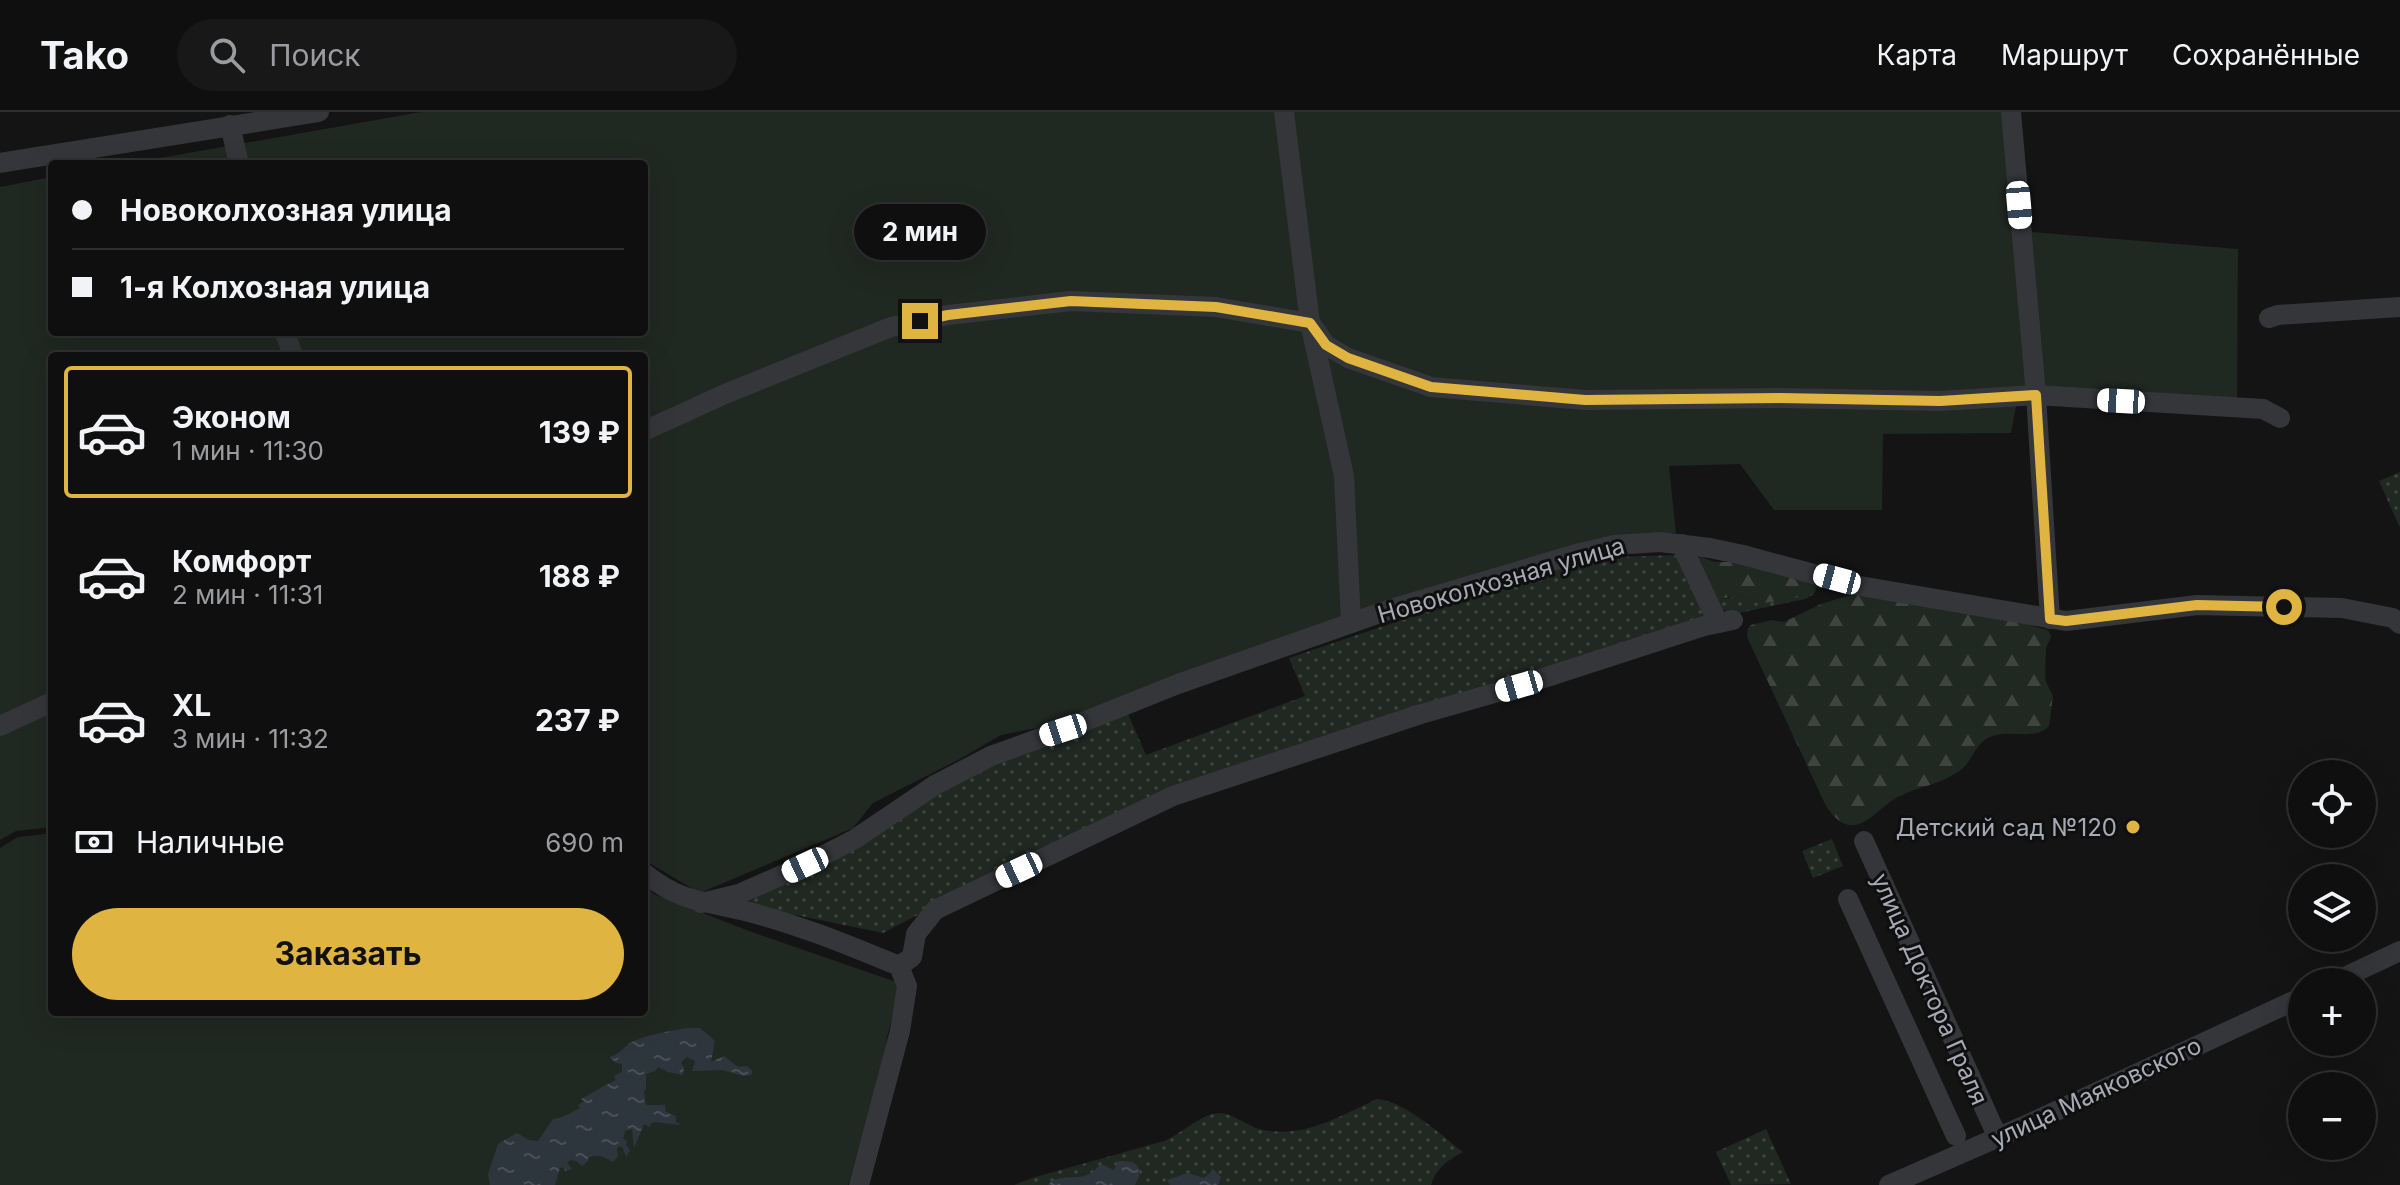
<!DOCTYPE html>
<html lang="ru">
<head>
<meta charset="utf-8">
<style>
  body { margin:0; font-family:Inter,sans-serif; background:#181819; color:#f1f3f6; height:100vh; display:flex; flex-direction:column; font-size:30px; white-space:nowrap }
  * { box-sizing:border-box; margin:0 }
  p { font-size:26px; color:#9b9c9f }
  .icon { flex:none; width:44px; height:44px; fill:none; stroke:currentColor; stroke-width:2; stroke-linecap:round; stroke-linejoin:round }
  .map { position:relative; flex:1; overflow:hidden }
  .sheet { position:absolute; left:48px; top:240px; width:600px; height:664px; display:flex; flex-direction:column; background:#0f0f10; border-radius:8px; box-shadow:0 8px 32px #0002,0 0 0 2px #2f2f30 }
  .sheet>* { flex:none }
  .hud { position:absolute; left:48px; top:48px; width:600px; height:176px; border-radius:8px; box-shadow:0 8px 32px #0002,0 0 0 2px #2f2f30; display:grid; align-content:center; height:176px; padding:0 24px; background:#0f0f10 }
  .buttons { position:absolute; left:2288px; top:648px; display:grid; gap:16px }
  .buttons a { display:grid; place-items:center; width:88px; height:88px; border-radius:50%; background:#0f0f10; box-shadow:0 8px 32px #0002,0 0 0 2px #2f2f30; font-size:40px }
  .end { position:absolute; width:36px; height:36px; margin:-18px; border:10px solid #e0b441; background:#111; box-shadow:0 0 0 4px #111 }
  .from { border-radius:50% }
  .bubble { position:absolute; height:56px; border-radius:28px; background:#0f0f10; box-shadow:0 8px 32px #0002,0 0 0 2px #2f2f30; font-size:26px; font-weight:700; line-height:56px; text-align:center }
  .car { position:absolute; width:24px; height:48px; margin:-24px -12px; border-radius:10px; box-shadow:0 0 6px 2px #0007; background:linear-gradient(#fff 24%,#345 0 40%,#fff 0 76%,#345 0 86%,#fff 0) }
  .hud b { display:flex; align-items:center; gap:28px; height:76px; font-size:30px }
  .hud b+b { border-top:2px solid #2f2f30 }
  .hud i { width:20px; height:20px; background:#f1f3f6 }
  ul { padding:14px 0 0; list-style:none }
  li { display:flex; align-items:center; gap:24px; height:132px; margin:0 16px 12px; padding:0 8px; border:4px solid transparent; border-radius:8px }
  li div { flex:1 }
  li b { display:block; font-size:30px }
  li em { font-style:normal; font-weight:700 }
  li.current { border-color:#e0b441 }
  li>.icon { width:72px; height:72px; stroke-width:1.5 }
  .pay { display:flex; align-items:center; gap:20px; height:88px; padding:0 24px; font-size:30px }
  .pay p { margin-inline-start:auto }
  .cta { display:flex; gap:16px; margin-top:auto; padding:16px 24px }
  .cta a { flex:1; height:92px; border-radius:48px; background:#e0b441; color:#111; font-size:32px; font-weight:700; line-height:92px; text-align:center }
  header { display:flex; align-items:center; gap:48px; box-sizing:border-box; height:112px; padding:0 40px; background:#0f0f10; border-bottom:2px solid #2f2f30 }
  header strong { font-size:38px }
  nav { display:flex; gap:44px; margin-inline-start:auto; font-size:28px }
  .search { width:560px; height:72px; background:#181819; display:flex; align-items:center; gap:20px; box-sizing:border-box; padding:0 28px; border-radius:44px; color:#9b9c9f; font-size:30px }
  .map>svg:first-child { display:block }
</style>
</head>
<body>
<header>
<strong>Tako</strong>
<div class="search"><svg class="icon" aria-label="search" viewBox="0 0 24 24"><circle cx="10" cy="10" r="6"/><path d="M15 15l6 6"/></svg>Поиск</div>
<nav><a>Карта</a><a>Маршрут</a><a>Сохранённые</a></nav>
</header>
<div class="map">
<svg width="2400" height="1073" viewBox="0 0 2400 1073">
  <defs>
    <pattern id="grass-dots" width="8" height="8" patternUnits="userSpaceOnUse" patternTransform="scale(2)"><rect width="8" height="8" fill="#202822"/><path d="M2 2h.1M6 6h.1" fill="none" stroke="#3e4440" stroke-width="1.8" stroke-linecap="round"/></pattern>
    <pattern id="forest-firs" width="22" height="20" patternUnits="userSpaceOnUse" patternTransform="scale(2)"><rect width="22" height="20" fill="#202822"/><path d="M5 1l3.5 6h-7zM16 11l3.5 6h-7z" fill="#3e4440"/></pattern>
    <pattern id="water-ripples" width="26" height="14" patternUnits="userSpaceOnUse" patternTransform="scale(2)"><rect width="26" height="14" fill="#2e363d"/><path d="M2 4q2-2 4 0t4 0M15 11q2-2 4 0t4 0" fill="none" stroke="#495057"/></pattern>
  </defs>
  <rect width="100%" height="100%" fill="#141415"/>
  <g fill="url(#grass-dots)">
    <polygon points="2400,360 2400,416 2379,369"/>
    <polygon points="1678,443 1709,505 1052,733 883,821 743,792 862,732 890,708 1018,640 1128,602 1146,643 1305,584 1289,546 1585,446"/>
    <polygon points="1816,477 1814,482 1805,487 1739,501 1722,498 1715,485 1725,487 1738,483 1757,491 1772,490"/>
    <polygon points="1832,727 1843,754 1813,766 1802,739"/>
    <path d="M1377,987c28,2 64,36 86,53 -15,8 -27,16 -32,33h-417l18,-7 132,-37c18,-7 36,-27 55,-28 10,-1 30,13 40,16 43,11 81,-13 118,-30z"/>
    <polygon points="1766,1017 1791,1072 1731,1073 1716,1040"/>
  </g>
  <g fill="url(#forest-firs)">
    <path d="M1700,445l15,5h15l89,21v3c-10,9 -47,18 -61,17 -7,-1 -12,-6 -18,-7 -9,-2 -15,5 -25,1l-18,-37z"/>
    <path d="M1854,482l161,27 33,9 3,7 -5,11 -1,28 1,6 7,14 -4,30c-16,17 -43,0 -63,13 -11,7 -14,21 -23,29 -23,18 -43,17 -67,30 -13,7 -27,25 -41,27 -13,2 -22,-9 -29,-19l-79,-169 1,-9 3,-3 20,-5 13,2 37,-18z"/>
  </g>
  <g fill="#202822">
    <polygon points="421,0 2014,0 2032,120 2238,137 2237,287 2017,289 2011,321 1883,322 1882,398 1774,398 1740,352 1669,354 1676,421 1611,427 1053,613 1001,623 960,647 873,691 853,716 700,781 644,748 644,244 52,244 52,715 16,719 0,728 0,75 52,65 52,220 644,220 644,52 126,52"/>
    <polygon points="52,721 52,900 644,900 644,772 654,782 749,819 902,872 887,925 885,942 848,1073 0,1073 0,736 18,725"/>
  </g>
  <g fill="url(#water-ripples)">
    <path d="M686,916h14l15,13 -4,21 13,-6 14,11 9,-1 5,4v5l-9,1 -20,-6 -31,1 3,-10 -8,-4 -6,5 3,6 -1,7 -15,-3 -10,-5 -3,4 -9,3v15l-2,2 2,14h19l1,7 10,4v6l5,3 -27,-3 -3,1 -1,4 -6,-3 -10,24 -2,-19 -7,2 -2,8 4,2 -1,4 4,5 -4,7 -3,-9 -4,-2 -2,3 1,7 -5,6c-8,-5 -16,-8 -25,-5l1,3 -7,6 -6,-5 -6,-1 -3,3 5,6 -7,2 -2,-4 -3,1 -5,17h-65l-2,-11 10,-30 19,-11 12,7 9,1 15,-22 10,-2 17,-9 -2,-3 6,-4 -3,-2c12,-6 22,-13 35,-19l-2,-4 8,-4v-8l-6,-1 -6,-6c10,-3 13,-10 22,-15 17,-8 36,-10 54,-14z"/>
    <path d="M1118,1049c18,0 28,5 17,24h-87c11,-13 29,-3 43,-12 1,0 9,-8 10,-9l13,6z"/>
    <polygon points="1212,1056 1221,1065 1218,1073 1170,1073 1167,1068 1188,1061 1204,1066 1211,1060"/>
  </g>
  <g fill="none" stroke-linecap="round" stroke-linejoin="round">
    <g stroke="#35363a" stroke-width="20">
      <polyline points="1284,0 1310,211 1344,364 1351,511"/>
      <polyline points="2011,0 2036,283 2050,507"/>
      <polyline points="230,13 239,52"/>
      <polyline points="0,51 319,0"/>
      <polyline points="2269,206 2278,203 2400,195"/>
      <polyline points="285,220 293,244"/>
      <polyline points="644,319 725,282 891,215 948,203 1071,189 1216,195 1310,211 1326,233 1348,246 1431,275 1585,288 1780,286 1940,289 2036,283 2263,297 2280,306"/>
      <polyline points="1681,432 1718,511"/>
      <polyline points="0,614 52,590"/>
      <polyline points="1864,729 1998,1026"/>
      <path d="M644,761c37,29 55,27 97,37 54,13 107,35 158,56l8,20 -7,45 -41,154"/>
      <polyline points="1848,787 1956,1024"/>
      <polyline points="701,791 739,782 805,753 855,727 935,673 991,644 1063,618 1178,572 1394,496 1576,442 1614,433 1660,430 1710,436 1743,443 1854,473 2066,509 2197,493 2342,496 2393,506 2400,512"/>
      <polyline points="899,854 912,845 916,822 935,798 1173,684 1421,602 1519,574 1704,514 1733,508"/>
      <polyline points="2334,870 2400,839"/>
      <polyline points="1889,1073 2024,1014 2302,885"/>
    </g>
  </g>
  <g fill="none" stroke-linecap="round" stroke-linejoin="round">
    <polyline stroke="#e0b441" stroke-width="10" points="920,209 948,203 1071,189 1216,195 1310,211 1326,233 1348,246 1431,275 1585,288 1780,286 1940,289 2036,283 2050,507 2066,509 2197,493 2284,495"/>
  </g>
  <circle fill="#e0b441" stroke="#0f0f10" stroke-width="3" cx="2133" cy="715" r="8"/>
  <g text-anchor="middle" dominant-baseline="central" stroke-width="6" stroke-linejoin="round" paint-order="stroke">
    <g font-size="24" fill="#a7aab4" stroke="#0f0f10">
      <text transform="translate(1501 468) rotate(-16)">Новоколхозная улица</text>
      <text transform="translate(1930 877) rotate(66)">улица Доктора Граля</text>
      <text transform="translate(2096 980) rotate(-25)">улица Маяковского</text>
    </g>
    <g font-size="24" fill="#a7aab4" stroke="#0f0f10" text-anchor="end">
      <text x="2117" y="715">Детский сад №120</text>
    </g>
  </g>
</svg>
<div class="buttons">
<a><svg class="icon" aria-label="locate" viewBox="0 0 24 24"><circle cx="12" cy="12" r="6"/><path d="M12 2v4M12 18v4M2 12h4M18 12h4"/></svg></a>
<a><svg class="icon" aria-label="layers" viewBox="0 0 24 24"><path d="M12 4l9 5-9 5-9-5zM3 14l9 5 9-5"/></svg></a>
<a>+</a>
<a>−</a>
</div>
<i class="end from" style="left:2284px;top:495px"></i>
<i class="end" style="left:920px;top:209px"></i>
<div class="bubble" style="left:854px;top:92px;width:132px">2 мин</div>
<i class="car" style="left:2019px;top:93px;rotate:175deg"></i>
<i class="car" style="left:2121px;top:289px;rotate:273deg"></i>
<i class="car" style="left:1837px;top:467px;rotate:285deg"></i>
<i class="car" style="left:1519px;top:574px;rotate:254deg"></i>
<i class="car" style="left:1063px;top:618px;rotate:252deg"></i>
<i class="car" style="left:805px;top:753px;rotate:245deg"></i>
<i class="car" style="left:1019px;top:758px;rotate:245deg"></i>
<div class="hud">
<b><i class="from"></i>Новоколхозная улица</b>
<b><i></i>1-я Колхозная улица</b>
</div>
<section class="sheet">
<ul>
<li class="current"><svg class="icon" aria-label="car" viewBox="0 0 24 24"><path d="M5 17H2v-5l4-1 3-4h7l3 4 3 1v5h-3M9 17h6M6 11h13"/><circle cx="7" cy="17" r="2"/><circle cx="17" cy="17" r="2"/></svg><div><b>Эконом</b><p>1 мин · 11:30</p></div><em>139 ₽</em></li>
<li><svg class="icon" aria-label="car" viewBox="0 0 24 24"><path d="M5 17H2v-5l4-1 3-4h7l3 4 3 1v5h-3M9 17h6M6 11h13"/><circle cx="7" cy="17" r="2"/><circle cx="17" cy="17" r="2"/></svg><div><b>Комфорт</b><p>2 мин · 11:31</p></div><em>188 ₽</em></li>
<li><svg class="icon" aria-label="car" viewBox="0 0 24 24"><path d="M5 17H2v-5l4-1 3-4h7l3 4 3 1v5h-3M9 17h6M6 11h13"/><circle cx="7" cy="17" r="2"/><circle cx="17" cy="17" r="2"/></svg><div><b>XL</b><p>3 мин · 11:32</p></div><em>237 ₽</em></li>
</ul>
<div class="pay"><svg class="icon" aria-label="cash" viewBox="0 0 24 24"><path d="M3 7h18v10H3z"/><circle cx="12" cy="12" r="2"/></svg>Наличные<p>690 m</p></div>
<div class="cta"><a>Заказать</a></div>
</section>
</div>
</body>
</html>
